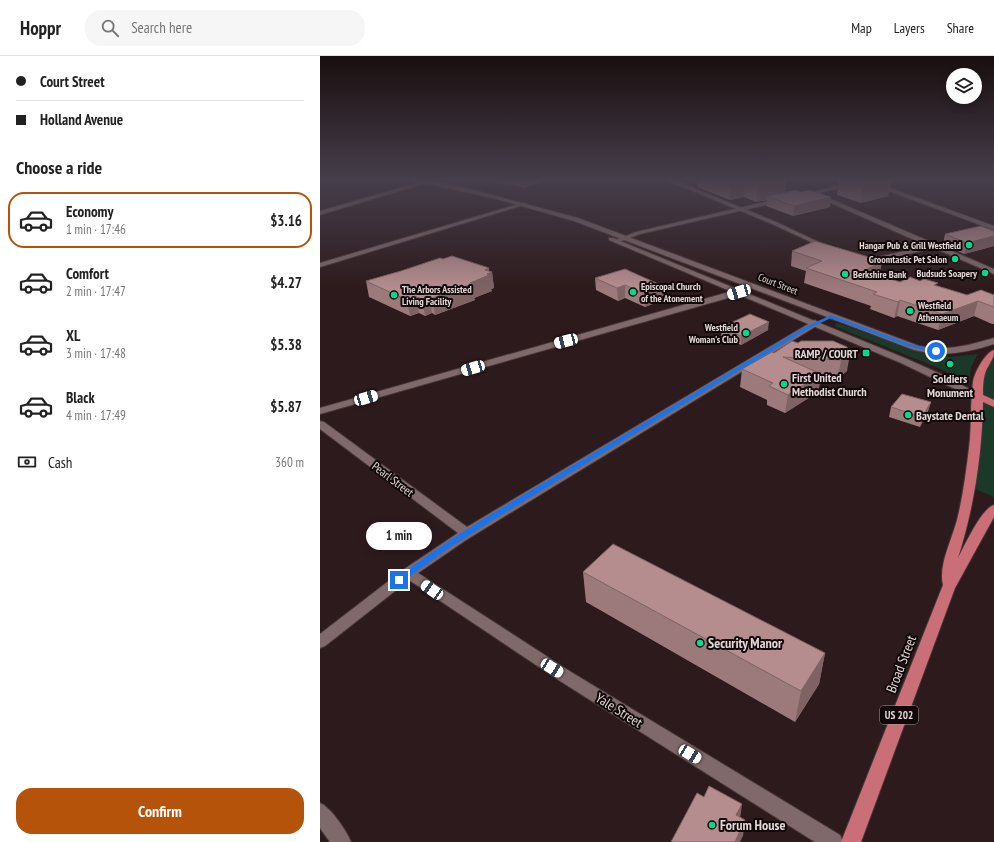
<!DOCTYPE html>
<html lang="en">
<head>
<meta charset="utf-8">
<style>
  body { margin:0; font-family:"PT Sans Narrow",sans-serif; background:#f6f6f6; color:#222; height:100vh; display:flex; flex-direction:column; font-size:15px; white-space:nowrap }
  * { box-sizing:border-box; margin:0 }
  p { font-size:13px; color:#767676 }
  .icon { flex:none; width:22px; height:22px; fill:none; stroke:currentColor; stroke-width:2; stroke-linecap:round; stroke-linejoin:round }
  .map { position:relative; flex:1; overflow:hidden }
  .side { display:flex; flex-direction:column; background:#fff; width:320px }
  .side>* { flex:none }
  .top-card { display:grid; align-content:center; height:88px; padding:0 16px; background:#fff }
  .fabs { position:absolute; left:626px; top:12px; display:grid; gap:8px }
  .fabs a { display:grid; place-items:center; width:36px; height:36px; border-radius:50%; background:#fff; box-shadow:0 2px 10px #0003; font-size:20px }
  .end { position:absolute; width:18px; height:18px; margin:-9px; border:5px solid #1a73e8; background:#fff; box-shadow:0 0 0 2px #fff }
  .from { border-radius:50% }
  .bubble { position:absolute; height:28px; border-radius:14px; background:#fff; box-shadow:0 2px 10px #0003; font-size:13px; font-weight:700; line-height:28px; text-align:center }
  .car { position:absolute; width:12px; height:24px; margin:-12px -6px; border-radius:5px; box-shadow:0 0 3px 1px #0007; background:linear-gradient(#fff 24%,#345 0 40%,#fff 0 76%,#345 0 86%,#fff 0) }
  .top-card b { display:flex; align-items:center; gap:14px; height:38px; font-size:15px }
  .top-card b+b { border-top:1px solid #e0e0e0 }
  .top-card i { width:10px; height:10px; background:#222 }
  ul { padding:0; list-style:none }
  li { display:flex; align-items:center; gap:12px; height:56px; margin:0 8px 6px; padding:0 8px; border:2px solid transparent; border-radius:16px }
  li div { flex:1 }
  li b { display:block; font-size:15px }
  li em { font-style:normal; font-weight:700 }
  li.current { border-color:#b45309 }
  li>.icon { width:36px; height:36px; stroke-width:1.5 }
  h2 { padding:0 16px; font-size:18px; line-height:48px }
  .pay { display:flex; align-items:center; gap:10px; height:44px; padding:0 16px; font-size:15px }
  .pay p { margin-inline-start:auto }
  .cta { display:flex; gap:8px; margin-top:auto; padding:8px 16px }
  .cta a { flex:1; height:46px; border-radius:16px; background:#b45309; color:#fff; font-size:16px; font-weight:700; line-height:46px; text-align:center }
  header { display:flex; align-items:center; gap:24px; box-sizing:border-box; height:56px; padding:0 20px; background:#fff; border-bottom:1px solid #e0e0e0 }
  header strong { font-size:19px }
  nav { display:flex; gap:22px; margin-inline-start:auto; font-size:14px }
  .search { width:280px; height:36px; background:#f6f6f6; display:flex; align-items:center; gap:10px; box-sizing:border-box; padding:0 14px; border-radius:16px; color:#767676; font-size:15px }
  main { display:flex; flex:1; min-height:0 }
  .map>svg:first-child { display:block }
</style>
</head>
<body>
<header>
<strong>Hoppr</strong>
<div class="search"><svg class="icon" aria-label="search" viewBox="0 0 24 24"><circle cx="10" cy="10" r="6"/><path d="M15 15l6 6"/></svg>Search here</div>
<nav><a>Map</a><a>Layers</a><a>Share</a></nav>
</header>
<main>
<section class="side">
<div class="top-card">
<b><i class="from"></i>Court Street</b>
<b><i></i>Holland Avenue</b>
</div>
<h2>Choose a ride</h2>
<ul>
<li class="current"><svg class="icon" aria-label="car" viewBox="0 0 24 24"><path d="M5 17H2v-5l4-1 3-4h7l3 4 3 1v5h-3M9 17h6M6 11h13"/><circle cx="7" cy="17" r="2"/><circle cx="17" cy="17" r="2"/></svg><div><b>Economy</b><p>1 min · 17:46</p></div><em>$3.16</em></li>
<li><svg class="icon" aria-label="car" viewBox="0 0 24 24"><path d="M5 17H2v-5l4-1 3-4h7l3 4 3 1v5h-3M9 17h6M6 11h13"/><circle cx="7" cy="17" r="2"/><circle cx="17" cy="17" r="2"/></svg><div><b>Comfort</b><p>2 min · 17:47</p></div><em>$4.27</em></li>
<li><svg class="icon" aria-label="car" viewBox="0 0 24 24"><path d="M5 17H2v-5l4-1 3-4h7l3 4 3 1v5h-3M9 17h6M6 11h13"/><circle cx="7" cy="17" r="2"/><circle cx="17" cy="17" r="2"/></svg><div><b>XL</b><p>3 min · 17:48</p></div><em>$5.38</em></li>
<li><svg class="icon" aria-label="car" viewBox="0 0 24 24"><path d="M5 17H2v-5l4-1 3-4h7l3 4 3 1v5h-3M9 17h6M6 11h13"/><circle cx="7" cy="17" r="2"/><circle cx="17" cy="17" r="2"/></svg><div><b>Black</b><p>4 min · 17:49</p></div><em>$5.87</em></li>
</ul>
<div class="pay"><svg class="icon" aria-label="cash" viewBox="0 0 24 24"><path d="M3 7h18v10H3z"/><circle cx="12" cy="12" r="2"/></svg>Cash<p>360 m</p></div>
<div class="cta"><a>Confirm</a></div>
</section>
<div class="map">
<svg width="674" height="786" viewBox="0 0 674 786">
  <rect width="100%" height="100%" fill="#2d1a1c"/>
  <g fill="#1b3929">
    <polygon points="517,267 600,296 630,301 658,298 651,311 649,327 621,313 514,270"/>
    <polygon points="674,297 674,441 650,431 658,325 666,306"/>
  </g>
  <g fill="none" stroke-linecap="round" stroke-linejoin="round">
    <g stroke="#473738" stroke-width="2">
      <g id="minor">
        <polygon points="344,123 352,123 456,166 509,191 504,192 452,168"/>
        <polygon points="104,125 109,126 0,159 0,155"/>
        <polygon points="554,126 674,170 674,174 552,129 551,128"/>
        <polygon points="495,138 499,138 674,213 674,218 614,192 540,209 540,205 608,190 495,140"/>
        <polygon points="202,147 207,148 0,211 0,207"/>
        <polygon points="495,264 499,267 498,269 146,484 98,517 251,616 520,779 523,786 495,786 240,625 89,524 5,590 0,592 0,578 83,514 138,477 0,373 0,365 4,366 147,471"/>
        <path d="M0,747c11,5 26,27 31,39h-21l-10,-14z"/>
      </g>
    </g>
    <g stroke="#473738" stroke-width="2">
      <g id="tertiary">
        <polygon points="544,123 555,123 483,141 480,139"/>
        <polygon points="667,123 674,123 674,127 667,124"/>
        <polygon points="461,142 464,144 463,145 320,178 296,187 293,185 316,176"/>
        <polygon points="416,234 419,234 423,236 422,238 0,358 0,352"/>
      </g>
    </g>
    <g stroke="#473738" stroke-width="2">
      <g id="secondary">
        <path d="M86,123h15l45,9 112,30 341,128c31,5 46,0 75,-8v6c-27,9 -53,13 -80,6l-340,-129 -81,-23z"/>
        <polygon points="289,182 293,182 587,303 625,320 662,340 657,343 654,342 581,307 289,184"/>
      </g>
    </g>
    <g stroke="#473738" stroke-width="2">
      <path id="trunk" d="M674,294c0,8 -2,9 -5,15 -6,9 -6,20 -6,30l11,5v7l-11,-5c-1,54 -9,105 -25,156 7,-13 23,-49 36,-53v12l-39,71 -94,254h-20l102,-257c-5,-19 9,-46 14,-65 6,-24 9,-48 12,-72 3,-22 1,-45 4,-66 1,-9 12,-29 21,-32z"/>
    </g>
    <use href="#minor" fill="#80696a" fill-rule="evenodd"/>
    <use href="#tertiary" fill="#80696a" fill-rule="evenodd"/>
    <use href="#secondary" fill="#80696a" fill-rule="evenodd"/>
    <use href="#trunk" fill="#ca6e77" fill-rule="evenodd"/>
  </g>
  <g fill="#9c797b">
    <polygon points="143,123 160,123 155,125"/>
    <polygon points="168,123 230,123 204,132"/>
    <polygon points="377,123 466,123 465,136 510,151 473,160 446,150 447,144 436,146 424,141 410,144 377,131"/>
    <polygon points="519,123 571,123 568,140 541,147 517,139"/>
    <polygon points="674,175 674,190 644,198 623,188 625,178"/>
    <polygon points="472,195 562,205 559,220 580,226 617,230 647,239 674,239 674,268 672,268 654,260 618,274 577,260 574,262 550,253 551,250 484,227 486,215 471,210"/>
    <polygon points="169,212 169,215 172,216 174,232 171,233 172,235 154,242 155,244 115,259 112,257 105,260 99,257 90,260 49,241 46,225 81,215"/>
    <polygon points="275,222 345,231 345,243 325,251 305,242 298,245 276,234"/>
    <polygon points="402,271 448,274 421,289 401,280"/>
    <polygon points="478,287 527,291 527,315 518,322 501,321 498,336 465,357 447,349 447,344 420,331 422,313 454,297"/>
    <polygon points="611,346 608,355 600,371 569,361 571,351"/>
    <polygon points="263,516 505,597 499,628 475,666 266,546"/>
  </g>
  <g fill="#7f6364">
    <polygon points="155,123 160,123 155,125"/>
    <polygon points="203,123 230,123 204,132"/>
    <polygon points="425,123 424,141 410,144 411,126"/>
    <polygon points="460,123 466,123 465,140 447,140 447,144 436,146 438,128"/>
    <polygon points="567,123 571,123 568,140 541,147 543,129"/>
    <polygon points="511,141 510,151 473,160 474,150"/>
    <polygon points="674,180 674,190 644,198 647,187"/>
    <polygon points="562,205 559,220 544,215"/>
    <polygon points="169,212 169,217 172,216 174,232 171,233 172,235 154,242 155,244 115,259 112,242 150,227 165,214"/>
    <polygon points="305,229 305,242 298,245 297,232"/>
    <polygon points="345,231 345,243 325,251 325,238"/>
    <polygon points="95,240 99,257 90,260 87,244"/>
    <polygon points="109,241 112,257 105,260 102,243"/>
    <polygon points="580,244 577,260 574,262 578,246"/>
    <polygon points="658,245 654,260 618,274 622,258"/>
    <polygon points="449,266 448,274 421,289 421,280"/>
    <polygon points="530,298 527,315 518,322 521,304"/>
    <polygon points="501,318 498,336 465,357 468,339"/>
    <polygon points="611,346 608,355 600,371 602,361"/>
    <polygon points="505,597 499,628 475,666 481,635"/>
    <polygon points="422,748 420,764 416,759"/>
    <polygon points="425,764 423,780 420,786 415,786"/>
  </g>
  <g fill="#b58d8f" stroke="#7f6364">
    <polygon points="404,123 425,123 411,126"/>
    <polygon points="425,123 460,123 438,128"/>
    <polygon points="525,123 567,123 543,129"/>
    <polygon points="476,134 481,136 490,134 511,141 474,150 447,140"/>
    <polygon points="661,170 674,175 674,180 647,187 625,178"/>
    <polygon points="495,185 562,205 544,215 580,226 590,221 600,225 604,223 618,227 614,229 647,239 661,234 674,239 674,251 658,245 622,258 580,244 578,246 553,238 557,236 486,212 502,205 472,195"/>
    <polygon points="132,200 169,212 165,214 172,216 167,218 169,219 150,227 152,228 112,242 109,241 102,243 95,240 87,244 46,225 81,215 120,202 123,203"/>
    <polygon points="305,213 345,231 325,238 305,229 297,232 275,222"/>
    <polygon points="430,258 449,266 421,280 402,271"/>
    <polygon points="472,285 478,287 481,285 513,285 527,291 530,298 521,304 463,301 501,318 468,339 449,330 453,327 422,313 452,296 454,297"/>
    <polygon points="582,338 611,346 602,361 571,351"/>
    <polygon points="293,488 505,597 481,635 263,516"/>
    <polygon points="389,730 422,748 416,759 425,764 415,786 351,786 377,737 384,741"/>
  </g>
  <linearGradient id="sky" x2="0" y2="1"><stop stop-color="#190e0f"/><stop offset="0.53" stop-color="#463e4b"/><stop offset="1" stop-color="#463e4b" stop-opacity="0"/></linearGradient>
  <rect width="674" height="233" fill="url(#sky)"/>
  <polygon fill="#1a73e8" points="511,259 590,288 619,295 616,297 587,290 511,262 486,274 173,464 129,492 82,526 76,526 76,522 124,488 168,460 483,272"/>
  <g fill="#05d98b" stroke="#100808" stroke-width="1.5">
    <circle cx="649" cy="189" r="4"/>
    <circle cx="635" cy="203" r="4"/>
    <circle cx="665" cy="217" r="4"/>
    <circle cx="525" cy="218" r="4"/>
    <circle cx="313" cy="236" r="4"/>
    <circle cx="74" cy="239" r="4"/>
    <circle cx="590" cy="255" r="4"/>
    <circle cx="426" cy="277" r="4"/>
    <rect x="542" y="293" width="8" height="8" rx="2"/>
    <circle cx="630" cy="308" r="4"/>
    <circle cx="464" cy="328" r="4"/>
    <circle cx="588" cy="359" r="4"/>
    <circle cx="380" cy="587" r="4"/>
    <circle cx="392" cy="769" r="4"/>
  </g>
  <g text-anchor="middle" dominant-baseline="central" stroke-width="4" stroke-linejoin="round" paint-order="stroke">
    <g font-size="10" font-weight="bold" fill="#e4d6d7" stroke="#100808" text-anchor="end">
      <text x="641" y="189">Hangar Pub &amp; Grill Westfield</text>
      <text x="627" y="203">Groomtastic Pet Salon</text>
      <text x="657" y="217">Budsuds Soapery</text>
      <text x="533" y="218" text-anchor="start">Berkshire Bank</text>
      <text x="321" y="230" text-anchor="start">Episcopal Church<tspan x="321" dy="12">of the Atonement</tspan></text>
      <text x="82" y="233" text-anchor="start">The Arbors Assisted<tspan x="82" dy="12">Living Facility</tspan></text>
      <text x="598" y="249" text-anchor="start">Westfield<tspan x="598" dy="12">Athenaeum</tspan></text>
      <text x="418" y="271">Westfield<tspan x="418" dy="12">Woman's Club</tspan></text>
    </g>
    <g font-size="10" fill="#e4d6d7" stroke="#100808">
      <text transform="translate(458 228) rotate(21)">Court Street</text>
    </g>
    <rect fill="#100808" stroke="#a49899" stroke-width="1" x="560" y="650" width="38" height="18" rx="3"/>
    <g font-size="11" font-weight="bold" fill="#e4d6d7">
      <text x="579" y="659">US 202</text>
    </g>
    <g font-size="12" font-weight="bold" fill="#e4d6d7" stroke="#100808" text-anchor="start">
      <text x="538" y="297" text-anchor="end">RAMP / COURT</text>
      <text x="472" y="321">First United<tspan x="472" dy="14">Methodist Church</tspan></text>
      <text x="630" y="322" text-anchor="middle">Soldiers<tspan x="630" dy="14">Monument</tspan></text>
      <text x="596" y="359">Baystate Dental</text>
    </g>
    <g font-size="12" fill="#e4d6d7" stroke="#100808">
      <text transform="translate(73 423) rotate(37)">Pearl Street</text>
    </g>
    <g font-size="14" font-weight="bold" fill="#e4d6d7" stroke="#100808" text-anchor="start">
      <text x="388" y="587">Security Manor</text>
      <text x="400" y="769">Forum House</text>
    </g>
    <g font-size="14" fill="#e4d6d7" stroke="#100808">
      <text transform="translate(581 608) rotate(-69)">Broad Street</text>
      <text transform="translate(299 654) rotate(32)">Yale Street</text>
    </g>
  </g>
</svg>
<div class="fabs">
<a><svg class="icon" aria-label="layers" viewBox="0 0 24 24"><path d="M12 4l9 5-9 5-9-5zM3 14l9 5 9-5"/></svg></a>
</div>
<i class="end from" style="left:616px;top:295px"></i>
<i class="end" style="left:79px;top:524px"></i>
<div class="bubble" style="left:46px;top:466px;width:66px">1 min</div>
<i class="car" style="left:419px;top:236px;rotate:253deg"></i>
<i class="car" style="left:246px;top:285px;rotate:255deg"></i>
<i class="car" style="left:153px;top:312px;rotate:254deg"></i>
<i class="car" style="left:46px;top:342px;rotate:74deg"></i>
<i class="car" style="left:112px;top:534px;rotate:304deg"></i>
<i class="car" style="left:232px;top:612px;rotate:122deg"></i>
<i class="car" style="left:370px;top:698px;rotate:121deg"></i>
</div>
</main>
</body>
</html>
